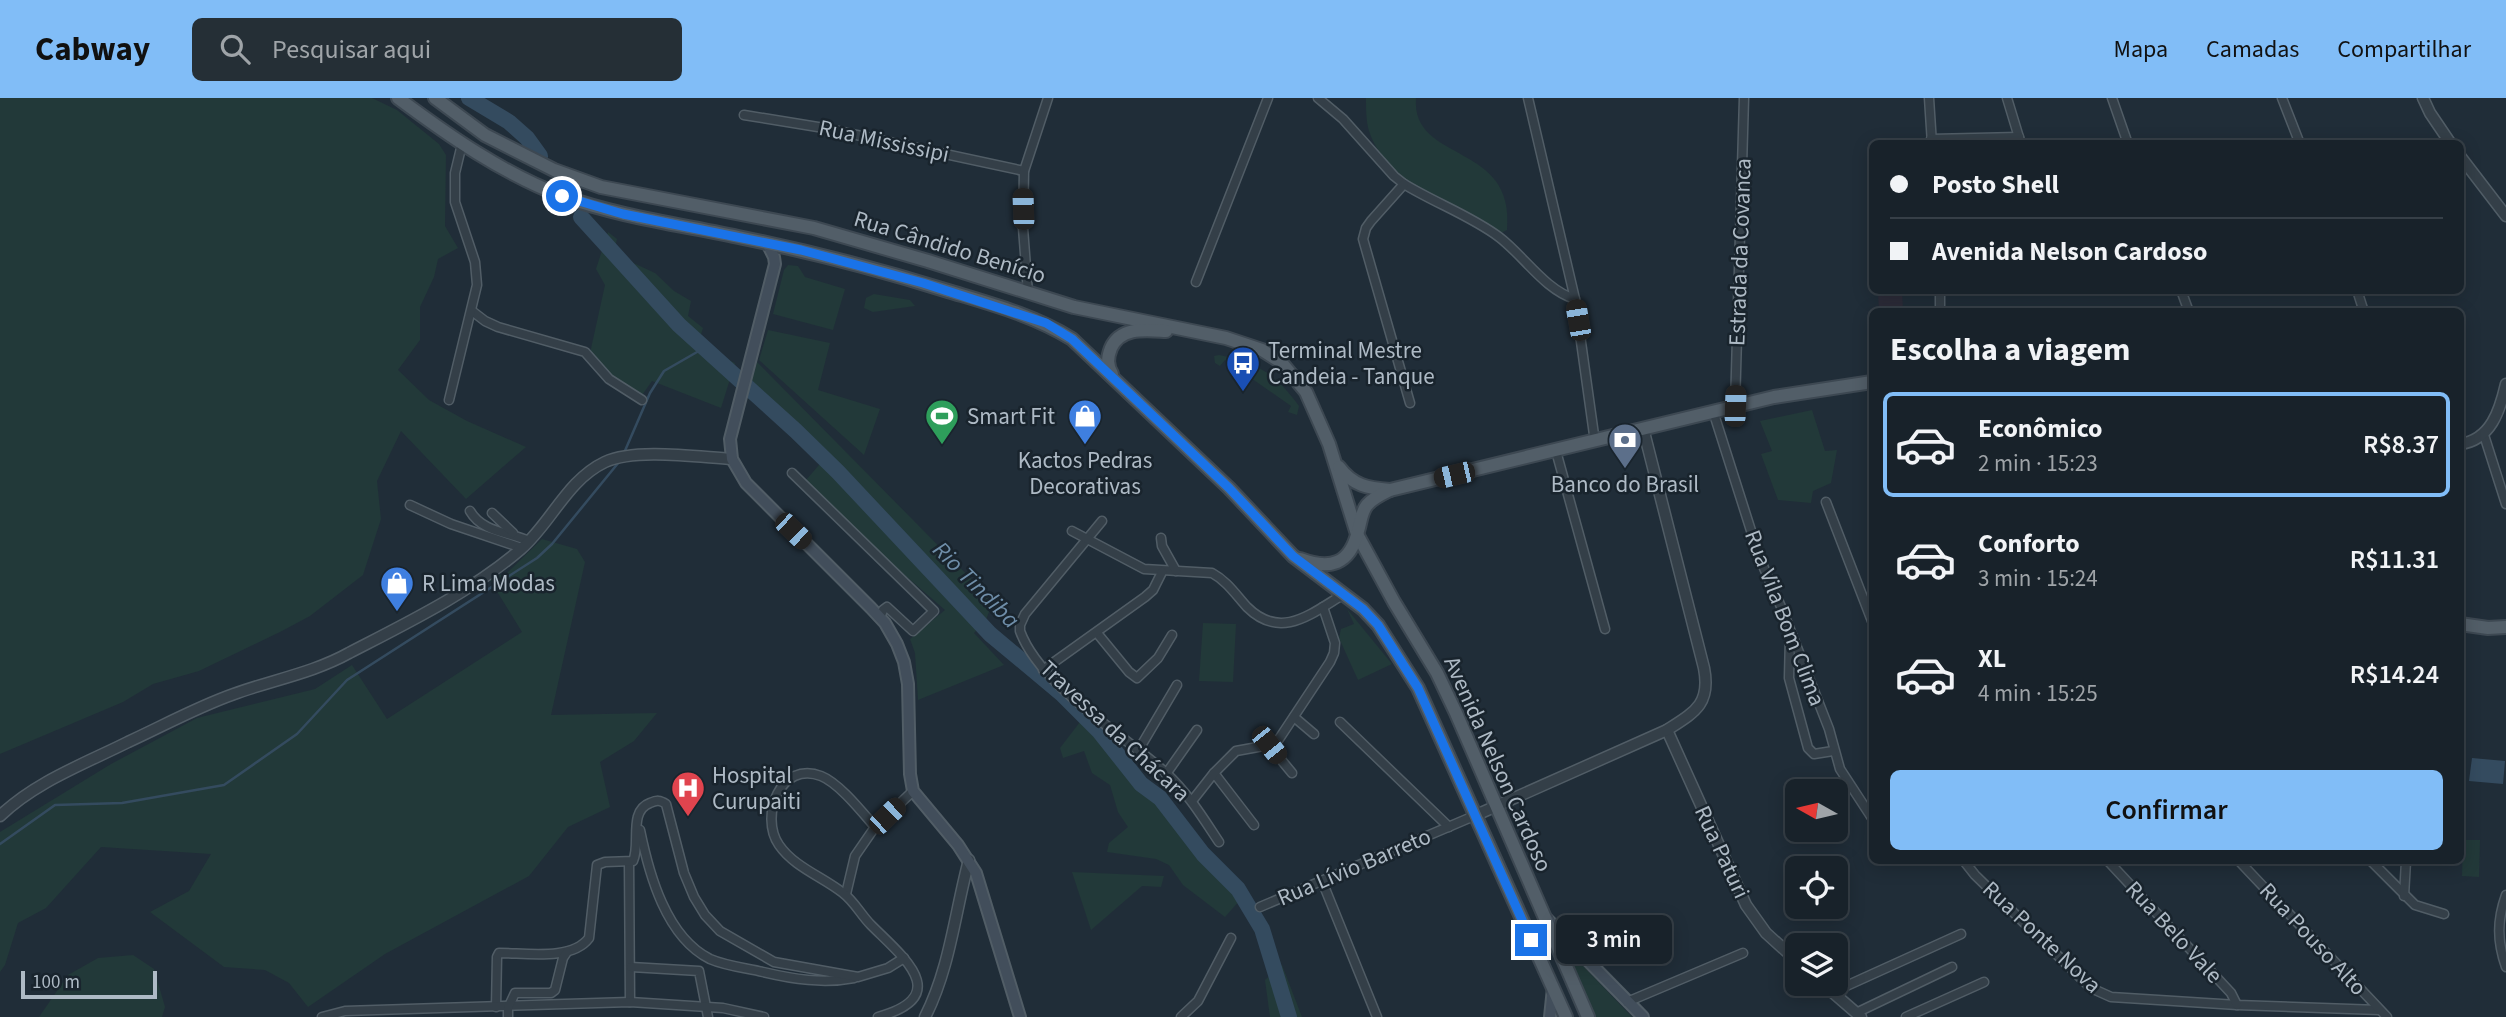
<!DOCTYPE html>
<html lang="pt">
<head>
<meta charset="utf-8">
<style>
  body { margin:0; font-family:"Source Sans 3",sans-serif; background:#252f36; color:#f1f3f6; height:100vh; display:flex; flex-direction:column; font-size:26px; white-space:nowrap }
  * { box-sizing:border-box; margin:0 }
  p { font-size:23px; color:#9fa4a8 }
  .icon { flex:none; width:38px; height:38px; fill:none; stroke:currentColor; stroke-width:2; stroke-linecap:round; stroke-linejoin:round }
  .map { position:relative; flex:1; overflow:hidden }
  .panel { position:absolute; left:1869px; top:210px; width:595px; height:556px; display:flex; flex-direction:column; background:#18222a; border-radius:10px; box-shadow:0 4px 18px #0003,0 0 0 2px #363f47 }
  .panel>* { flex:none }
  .guide { position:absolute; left:1869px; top:42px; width:595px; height:154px; border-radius:10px; box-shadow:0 4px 18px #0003,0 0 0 2px #363f47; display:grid; align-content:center; height:154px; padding:0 21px; background:#18222a }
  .needle { width:46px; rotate:278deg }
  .buttons { position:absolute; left:1785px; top:681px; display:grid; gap:14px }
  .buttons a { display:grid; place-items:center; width:63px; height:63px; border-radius:10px; background:#18222a; box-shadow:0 4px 18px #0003,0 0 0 2px #363f47; font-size:35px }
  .scale { position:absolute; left:21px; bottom:18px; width:136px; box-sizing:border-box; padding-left:7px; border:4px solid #aebac5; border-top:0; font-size:19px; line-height:24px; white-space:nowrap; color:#aebac5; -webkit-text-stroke:5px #19242d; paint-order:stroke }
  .end { position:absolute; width:32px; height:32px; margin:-16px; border:9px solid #1a73e8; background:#fff; box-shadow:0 0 0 4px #fff }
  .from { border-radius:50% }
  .bubble { position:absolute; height:49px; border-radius:10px; background:#18222a; box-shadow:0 4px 18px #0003,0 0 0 2px #363f47; font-size:23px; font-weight:600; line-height:49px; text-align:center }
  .car { position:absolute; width:21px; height:42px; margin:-21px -10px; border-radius:9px; box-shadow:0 0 5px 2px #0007; background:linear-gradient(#222 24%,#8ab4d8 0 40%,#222 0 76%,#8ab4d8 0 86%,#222 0) }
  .guide b { display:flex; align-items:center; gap:24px; height:66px; font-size:26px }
  .guide b+b { border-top:2px solid #363f47 }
  .guide i { width:18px; height:18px; background:#f1f3f6 }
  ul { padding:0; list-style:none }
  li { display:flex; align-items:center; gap:21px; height:105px; margin:0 14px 10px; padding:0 7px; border:4px solid transparent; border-radius:10px }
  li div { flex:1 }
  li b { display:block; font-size:26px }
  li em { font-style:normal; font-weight:600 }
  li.selected { border-color:#81bdf7 }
  li>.icon { width:63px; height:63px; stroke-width:1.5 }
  h2 { padding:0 21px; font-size:32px; line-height:84px }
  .primary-button { display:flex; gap:14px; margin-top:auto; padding:14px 21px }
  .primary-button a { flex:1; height:80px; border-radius:10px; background:#81bdf7; color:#111; font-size:28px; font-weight:600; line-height:80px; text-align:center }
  header { display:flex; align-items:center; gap:42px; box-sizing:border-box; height:98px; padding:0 35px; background:#81bdf7; color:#111 }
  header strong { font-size:33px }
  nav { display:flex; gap:38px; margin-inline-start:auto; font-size:24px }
  .search { width:490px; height:63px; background:#252f36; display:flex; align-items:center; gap:18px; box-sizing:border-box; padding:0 24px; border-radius:10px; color:#9fa4a8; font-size:26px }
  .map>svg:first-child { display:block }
</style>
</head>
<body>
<header>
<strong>Cabway</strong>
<div class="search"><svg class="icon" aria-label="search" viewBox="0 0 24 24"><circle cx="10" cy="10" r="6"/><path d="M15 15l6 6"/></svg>Pesquisar aqui</div>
<nav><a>Mapa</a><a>Camadas</a><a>Compartilhar</a></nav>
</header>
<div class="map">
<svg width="2506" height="919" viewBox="0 0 2506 919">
  <rect width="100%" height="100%" fill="#202d38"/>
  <polygon fill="#2c2c39" points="1878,193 1902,193 1903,213 1879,213"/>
  <g fill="#223939">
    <polygon points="0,0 372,0 397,12 439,46 446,57 445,128 458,150 438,161 434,179 420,209 420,242 398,272 429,302 467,323 526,349 466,401 401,333 377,383 381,421 363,477 310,518 280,534 199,573 153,586 123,604 0,656"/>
    <path d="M1366,0h50c-5,66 100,43 91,132l-6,3c-44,-24 -115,-50 -132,-102 -3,-10 -3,-23 -3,-33z"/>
    <polygon points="608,134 617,141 615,149 627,162 655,175 674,193 691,203 688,218 703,230 697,249 735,265 721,310 652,283 640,300 610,279 590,255 605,187 596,171"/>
    <polygon points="788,167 798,168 805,179 845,191 833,232 773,216 784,172"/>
    <polygon points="874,196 910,202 915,208 873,214 864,210 866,200"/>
    <polygon points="768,232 830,245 818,292 880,311 864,357 759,262"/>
    <path d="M1219,257c39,8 57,19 80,51l-2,9 -9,-3 3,-6 -66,-46 -5,6 -5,-3 -1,-7z"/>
    <polygon points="757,264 993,503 986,522 974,535 1004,567 918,602 915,555 910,541 945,512 870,447 806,382 826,359 751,286"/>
    <polygon points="1812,312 1825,353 1837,352 1831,385 1813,393 1811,405 1778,402 1761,356 1772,353 1760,323"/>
    <polygon points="542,441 577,451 585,464 551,617 657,615 634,643 600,664 610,709 568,729 529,778 385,856 308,909 289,885 265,872 224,869 150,814 189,793 211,756 101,749 46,810 18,825 5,867 0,874 0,734 111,666 197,620 315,591 352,567 387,621 522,534 488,479 506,476"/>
    <polygon points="1347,511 1392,566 1358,582 1339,540 1341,531 1354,526"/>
    <polygon points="1203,525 1236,526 1233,584 1199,583"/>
    <polygon points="1080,624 1179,727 1201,759 1233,790 1240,802 1225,819 1183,787 1169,767 1156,761 1107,754 1109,745 1128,729 1118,714 1110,687 1092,675 1084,653 1063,660 1060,650"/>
    <polygon points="2463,742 2480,742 2479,779 2462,778"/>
    <polygon points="1072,774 1164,778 1161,789 1142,788 1091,832"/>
    <polygon points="1565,849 1632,919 1594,919"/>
    <polygon points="133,857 154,871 165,909 162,919 39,919 68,877 98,860"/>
    <polygon points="1282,867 1302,919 1270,919 1265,882"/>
  </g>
  <polygon fill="#344b5f" points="2472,660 2505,663 2503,686 2469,683"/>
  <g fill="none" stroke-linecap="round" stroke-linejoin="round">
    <g stroke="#344b5f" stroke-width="2.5">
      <polyline points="624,355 650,295 664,273 704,250"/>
      <polyline points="0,746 55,707 122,705 224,687 297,636 347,582 537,460 552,446 619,364"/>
    </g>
    <g stroke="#344b5f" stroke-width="16">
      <polyline points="469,0 509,24 527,40 540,58"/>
      <polyline points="581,119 679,227 796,333 838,374 990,536 1062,596 1099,633 1141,686 1160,700 1203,756 1238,791 1262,831 1289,919"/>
    </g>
    <g stroke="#515d66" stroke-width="11">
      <g id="minor">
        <path d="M1318,0l25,21 51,57 10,8c31,19 67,32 95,53 25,19 46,53 76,62"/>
        <polyline points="1528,0 1575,201 1595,344"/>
        <polyline points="1929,0 1932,46"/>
        <polyline points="2007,0 2021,46"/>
        <polyline points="2112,0 2128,46"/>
        <polyline points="2282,0 2300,46"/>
        <polyline points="744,17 824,30 1024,73"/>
        <polyline points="1931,41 2019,39"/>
        <polyline points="1404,86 1371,123 1366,130 1363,141 1410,305"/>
        <polyline points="1196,184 1268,0"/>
        <polyline points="1940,192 1940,214"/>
        <polyline points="2181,192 2189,214"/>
        <polyline points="2357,192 2364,214"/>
        <polyline points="1028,195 1023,130 1024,73 1048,0"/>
        <polyline points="472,213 485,223 498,229 585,254 609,281 642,302"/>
        <polyline points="449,302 477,187 475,164 455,104 455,75 462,46"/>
        <polyline points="1735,308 1744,0"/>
        <polyline points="1713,313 1760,461 1782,511 1829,631 1840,671 1872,720"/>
        <polyline points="2484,337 2506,406"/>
        <polyline points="1556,353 1605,531"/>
        <polyline points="792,375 934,513 913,533 887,509 883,512 880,520"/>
        <polyline points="1826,404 1872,523"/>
        <polyline points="410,407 451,426 522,450"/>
        <path d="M470,413c12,21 38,21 59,30"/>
        <polyline points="492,415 513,435"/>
        <path d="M1102,423l-77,93 -5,11v6c20,55 103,103 146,142 22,20 37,45 53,69"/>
        <path d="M1072,433l72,38 68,4c15,8 24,22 35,34 34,34 65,6 97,-13"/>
        <polyline points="1161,440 1162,448 1176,473"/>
        <polyline points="1097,535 1129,574 1137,580 1158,560 1172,537"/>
        <polyline points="1790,537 1789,580 1808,650 1814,656 1833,653"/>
        <polyline points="1043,572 1145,499 1153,492 1162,474"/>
        <polyline points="1294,619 1314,636"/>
        <polyline points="1340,624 1449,729"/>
        <polyline points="1269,647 1292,675"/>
        <polyline points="1138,653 1177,587"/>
        <polyline points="1214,675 1254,727"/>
        <polyline points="1166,676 1197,632"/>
        <polyline points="1192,703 1214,675 1236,653 1269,647 1279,641 1330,564 1334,555 1335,545 1323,509"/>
        <path d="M640,732c9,44 26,107 70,129 16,7 36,9 53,13 30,7 60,12 91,6"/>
        <polyline points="1964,763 1975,777 2091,890 2111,899 2237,907 2379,912"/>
        <polyline points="2108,763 2231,895 2237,907"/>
        <polyline points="2239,763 2387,919"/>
        <polyline points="2371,763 2415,807 2444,816"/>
        <polyline points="629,764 630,904"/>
        <polyline points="1322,783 1377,919"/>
        <polyline points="846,796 855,758 875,729"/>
        <path d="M2506,797c-9,25 -9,46 0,72"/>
        <polyline points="2404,798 2406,763"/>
        <polyline points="1260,809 1474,718"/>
        <polyline points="631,869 699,873 708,919"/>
        <polyline points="1833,894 1961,836"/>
        <polyline points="1627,904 1743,855"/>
        <path d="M496,909l1,-50 2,-4c27,0 73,8 90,-15l8,-73 8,-3 28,-1c8,-17 -5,-50 17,-58 7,-3 10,-3 16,1l18,69 10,24 11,18 15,16 54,31 84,15 30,-9 16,-10"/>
        <polyline points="1856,915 1952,869"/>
        <polyline points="322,919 345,913 630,904 723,910 764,919"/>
        <polyline points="508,919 508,910 515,895 551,895 555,892 563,860 567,854"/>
        <path d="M878,919c76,-21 25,-60 -7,-92 -10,-10 -17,-24 -28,-32 -20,-16 -49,-26 -64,-48 -20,-29 2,-85 42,-69 18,7 41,36 54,51l38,-36"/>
        <polyline points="1181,919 1198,903 1231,840"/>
        <polyline points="1906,919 1984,884"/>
      </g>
    </g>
    <g stroke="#515d66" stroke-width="13">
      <g id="tertiary">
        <polyline points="2423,0 2430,15 2451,46"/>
        <polyline points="2460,58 2506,118"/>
        <path d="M2460,346c31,-4 40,-34 46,-60"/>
        <polyline points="1667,632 1746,807 1766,835 1797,863"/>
        <path d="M0,718c35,-34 84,-52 128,-74 35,-16 69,-35 106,-48 38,-14 79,-21 115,-41 58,-30 122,-61 172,-104 30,-26 46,-69 84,-87 31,-14 92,-5 127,-3"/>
        <path d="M1474,718l193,-86c28,-18 44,-26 37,-62l-61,-240"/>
        <polyline points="1823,886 1861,919"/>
        <path d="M925,919c25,-49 30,-105 44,-157"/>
      </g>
    </g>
    <g stroke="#515d66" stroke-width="14">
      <g id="secondary">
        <polyline points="767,145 774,159 775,166 730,341 732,361 746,385 871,510 885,525 897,546 904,564 908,586 910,676 913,693 958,747 976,775 1020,919"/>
        <polyline points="1547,821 1643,919"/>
        <polyline points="1550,919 1553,890"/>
      </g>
    </g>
    <g stroke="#3d4852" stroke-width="16">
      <g id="primary">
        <path d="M398,0c51,38 104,75 164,98 58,21 121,29 181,42 69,14 138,32 205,53 43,13 85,24 124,48l157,149 64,68 70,53 15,16 40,63 148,329"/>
        <polyline points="435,0 485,37 554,72 601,89 814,130 928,163 1074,209 1226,240 1262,252 1281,264 1306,294 1329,346 1357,436 1394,504 1437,575 1456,615 1588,919"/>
        <path d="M1112,276c-5,-9 -5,-16 -1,-26 10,-22 36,-18 55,-17"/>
        <path d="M1339,369c14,19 29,21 51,23"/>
        <path d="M1300,461c30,11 50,6 58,-28 3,-9 3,-19 9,-26 6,-7 15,-11 23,-15l384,-93 98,-15"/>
        <polyline points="2460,526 2488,530 2506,529"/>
      </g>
    </g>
    <use href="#minor" stroke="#343f48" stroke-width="8"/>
    <use href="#tertiary" stroke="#343f48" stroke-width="10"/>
    <use href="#secondary" stroke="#424e5b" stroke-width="10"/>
    <use href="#primary" stroke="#525e68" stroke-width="12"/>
  </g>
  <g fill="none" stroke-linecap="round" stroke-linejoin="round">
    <polyline stroke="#1a73e8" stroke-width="9" points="562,98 623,116 801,152 923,185 1046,225 1072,241 1229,390 1293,458 1363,511 1378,527 1418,590 1531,842"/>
  </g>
  <defs>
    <g id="bus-pin" transform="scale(1.75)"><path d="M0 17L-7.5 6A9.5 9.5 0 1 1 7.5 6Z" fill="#1a4fb4" stroke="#19242d"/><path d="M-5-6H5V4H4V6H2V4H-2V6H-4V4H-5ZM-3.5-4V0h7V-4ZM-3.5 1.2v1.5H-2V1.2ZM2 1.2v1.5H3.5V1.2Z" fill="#fff"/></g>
    <g id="stadium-pin" transform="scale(1.75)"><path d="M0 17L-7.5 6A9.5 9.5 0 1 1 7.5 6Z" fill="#2e9e5b" stroke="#19242d"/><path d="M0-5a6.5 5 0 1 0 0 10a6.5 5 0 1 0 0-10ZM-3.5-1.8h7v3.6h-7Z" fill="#fff"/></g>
    <g id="shop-pin" transform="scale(1.75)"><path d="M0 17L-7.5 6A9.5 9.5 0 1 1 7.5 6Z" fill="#3f7fe0" stroke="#19242d"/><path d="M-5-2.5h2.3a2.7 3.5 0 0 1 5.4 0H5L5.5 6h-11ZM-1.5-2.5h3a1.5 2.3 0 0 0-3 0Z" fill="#fff"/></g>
    <g id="bank-pin" transform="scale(1.75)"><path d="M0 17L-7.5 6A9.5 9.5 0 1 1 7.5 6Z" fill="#5c6f8a" stroke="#19242d"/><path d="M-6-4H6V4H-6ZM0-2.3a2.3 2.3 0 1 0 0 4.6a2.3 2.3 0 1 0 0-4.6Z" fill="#fff"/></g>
    <g id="hospital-pin" transform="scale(1.75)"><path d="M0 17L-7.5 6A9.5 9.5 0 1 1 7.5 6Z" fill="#e0444e" stroke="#19242d"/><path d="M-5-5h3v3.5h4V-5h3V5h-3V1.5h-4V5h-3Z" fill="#fff"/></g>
  </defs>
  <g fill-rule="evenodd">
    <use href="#bus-pin" x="1243" y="265"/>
    <use href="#stadium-pin" x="942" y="318"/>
    <use href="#shop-pin" x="1085" y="318"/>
    <use href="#bank-pin" x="1625" y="342"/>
    <use href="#shop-pin" x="397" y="485"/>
    <use href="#hospital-pin" x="688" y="690"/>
  </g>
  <g text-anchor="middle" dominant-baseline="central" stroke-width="5" stroke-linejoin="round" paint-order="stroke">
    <g font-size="23" fill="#aebac5" stroke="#19242d">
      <text transform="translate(884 43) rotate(12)">Rua Mississipi</text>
      <text transform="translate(950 149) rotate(17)">Rua Cândido Benício</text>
      <text transform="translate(1740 154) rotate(-88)">Estrada da Covanca</text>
      <text transform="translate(1785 520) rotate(69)">Rua Vila Bom Clima</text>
      <text transform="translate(1115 633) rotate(43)">Travessa da Chácara</text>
      <text transform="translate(1498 666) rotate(66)">Avenida Nelson Cardoso</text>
      <text transform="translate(1722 754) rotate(65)">Rua Paturi</text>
      <text transform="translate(1354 769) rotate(-23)">Rua Lívio Barreto</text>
      <text transform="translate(2174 834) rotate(47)">Rua Belo Vale</text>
      <text transform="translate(2042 839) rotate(43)">Rua Ponte Nova</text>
      <text transform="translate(2313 841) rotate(47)">Rua Pouso Alto</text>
    </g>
    <g font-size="23" fill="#aebac5" stroke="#19242d" text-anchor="start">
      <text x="1268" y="252">Terminal Mestre<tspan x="1268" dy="26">Candeia - Tanque</tspan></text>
      <text x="967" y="318">Smart Fit</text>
      <text x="1085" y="362" text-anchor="middle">Kactos Pedras<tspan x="1085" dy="26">Decorativas</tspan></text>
      <text x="1625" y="386" text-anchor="middle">Banco do Brasil</text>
      <text x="422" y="485">R Lima Modas</text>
      <text x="712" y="677">Hospital<tspan x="712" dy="26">Curupaiti</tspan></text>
    </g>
    <g font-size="24" font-style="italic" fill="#6f8ea9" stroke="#19242d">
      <text transform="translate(976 487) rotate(45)">Rio Tindiba</text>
    </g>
  </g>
</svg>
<div class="buttons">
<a><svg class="needle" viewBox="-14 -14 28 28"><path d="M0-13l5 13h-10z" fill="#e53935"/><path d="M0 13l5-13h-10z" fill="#9fa4a8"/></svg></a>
<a><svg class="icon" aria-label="locate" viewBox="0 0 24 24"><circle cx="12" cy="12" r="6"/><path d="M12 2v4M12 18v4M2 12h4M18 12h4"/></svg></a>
<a><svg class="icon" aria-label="layers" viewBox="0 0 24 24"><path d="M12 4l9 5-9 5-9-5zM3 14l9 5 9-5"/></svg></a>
</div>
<div class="scale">100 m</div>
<i class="end from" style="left:562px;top:98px"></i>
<i class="end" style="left:1531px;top:842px"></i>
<div class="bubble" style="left:1556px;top:817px;width:116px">3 min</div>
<i class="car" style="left:1023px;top:111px;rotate:358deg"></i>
<i class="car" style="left:1578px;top:222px;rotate:350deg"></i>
<i class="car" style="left:1735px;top:308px;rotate:2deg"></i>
<i class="car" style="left:1454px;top:377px;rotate:257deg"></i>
<i class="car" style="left:793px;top:433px;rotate:134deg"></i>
<i class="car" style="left:1269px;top:647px;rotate:141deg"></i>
<i class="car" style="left:887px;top:718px;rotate:46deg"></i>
<div class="guide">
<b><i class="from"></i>Posto Shell</b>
<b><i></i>Avenida Nelson Cardoso</b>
</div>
<section class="panel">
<h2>Escolha a viagem</h2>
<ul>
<li class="selected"><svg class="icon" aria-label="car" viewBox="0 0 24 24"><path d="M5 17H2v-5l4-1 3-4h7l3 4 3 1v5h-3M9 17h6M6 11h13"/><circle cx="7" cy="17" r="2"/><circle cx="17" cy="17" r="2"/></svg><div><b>Econômico</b><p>2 min · 15:23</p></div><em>R$8.37</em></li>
<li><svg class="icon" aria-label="car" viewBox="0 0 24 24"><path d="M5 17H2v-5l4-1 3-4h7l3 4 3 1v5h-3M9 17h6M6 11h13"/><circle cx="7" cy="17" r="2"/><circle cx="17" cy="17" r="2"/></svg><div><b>Conforto</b><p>3 min · 15:24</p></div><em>R$11.31</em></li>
<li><svg class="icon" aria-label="car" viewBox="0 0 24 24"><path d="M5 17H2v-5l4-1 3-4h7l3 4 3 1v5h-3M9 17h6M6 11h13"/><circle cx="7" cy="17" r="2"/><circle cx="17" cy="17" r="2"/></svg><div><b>XL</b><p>4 min · 15:25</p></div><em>R$14.24</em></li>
</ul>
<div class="primary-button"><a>Confirmar</a></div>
</section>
</div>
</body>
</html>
